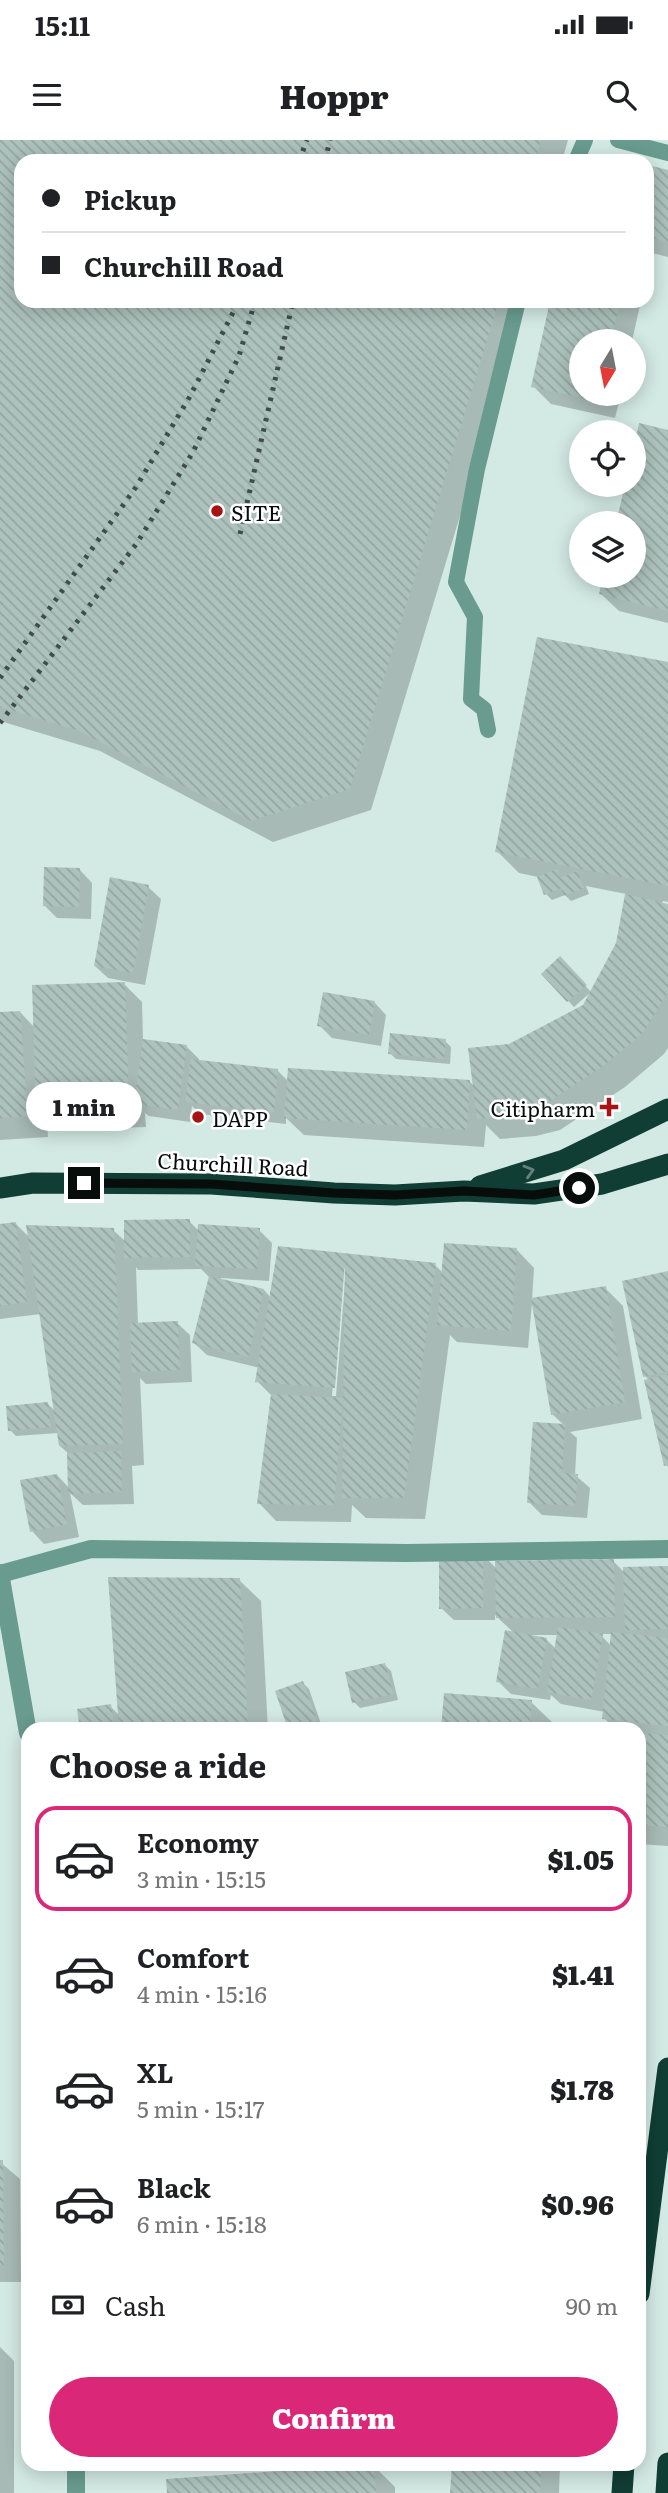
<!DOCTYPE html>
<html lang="en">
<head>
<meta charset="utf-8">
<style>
  body { margin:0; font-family:Literata,serif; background:#f2f2f2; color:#202124; height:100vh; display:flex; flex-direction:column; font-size:26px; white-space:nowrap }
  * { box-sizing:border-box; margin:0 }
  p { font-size:23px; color:#757577 }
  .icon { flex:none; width:38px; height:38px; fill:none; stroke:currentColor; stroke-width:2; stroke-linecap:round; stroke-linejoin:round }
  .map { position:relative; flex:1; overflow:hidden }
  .panel { position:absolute; left:21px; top:1582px; width:625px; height:749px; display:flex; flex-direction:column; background:#fff; border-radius:21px; box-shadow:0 4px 18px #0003 }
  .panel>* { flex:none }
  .banner { position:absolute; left:14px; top:14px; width:640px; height:154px; border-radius:21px; box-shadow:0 4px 18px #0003; display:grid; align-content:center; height:154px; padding:0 28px; background:#fff }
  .needle { width:46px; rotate:190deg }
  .buttons { position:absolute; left:569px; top:189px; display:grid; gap:14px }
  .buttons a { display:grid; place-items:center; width:77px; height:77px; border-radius:50%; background:#fff; box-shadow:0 4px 18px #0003; font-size:35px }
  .end { position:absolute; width:32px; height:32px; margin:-16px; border:9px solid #060d0b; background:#fff; box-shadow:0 0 0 4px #fff }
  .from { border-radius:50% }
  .bubble { position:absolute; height:49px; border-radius:24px; background:#fff; box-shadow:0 4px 18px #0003; font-size:23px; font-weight:800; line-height:49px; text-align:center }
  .banner b { display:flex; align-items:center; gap:24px; height:66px; font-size:26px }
  .banner b+b { border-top:2px solid #e0e0e0 }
  .banner i { width:18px; height:18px; background:#202124 }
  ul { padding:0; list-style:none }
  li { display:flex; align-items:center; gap:21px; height:105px; margin:0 14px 10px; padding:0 14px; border:4px solid transparent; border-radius:21px }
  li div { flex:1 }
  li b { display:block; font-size:26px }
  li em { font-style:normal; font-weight:800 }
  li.active { border-color:#db2777 }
  li>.icon { width:63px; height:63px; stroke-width:1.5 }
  h2 { padding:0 28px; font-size:32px; line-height:84px }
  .pay { display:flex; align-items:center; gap:18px; height:77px; padding:0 28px; font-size:26px }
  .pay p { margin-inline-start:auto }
  .button { display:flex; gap:14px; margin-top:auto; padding:14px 28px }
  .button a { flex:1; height:80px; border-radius:42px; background:#db2777; color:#fff; font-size:28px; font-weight:800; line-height:80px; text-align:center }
  .status { display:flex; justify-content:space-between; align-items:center; height:49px; padding:0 35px; background:#fff; direction:ltr }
  .status svg { height:19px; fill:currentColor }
  header { display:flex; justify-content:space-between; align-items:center; height:91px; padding:0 28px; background:#fff; font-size:32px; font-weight:800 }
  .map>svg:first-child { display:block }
</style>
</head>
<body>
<div class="status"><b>15:11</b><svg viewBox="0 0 49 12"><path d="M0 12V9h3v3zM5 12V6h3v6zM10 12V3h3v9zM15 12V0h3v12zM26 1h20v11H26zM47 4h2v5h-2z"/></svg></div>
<header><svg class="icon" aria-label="menu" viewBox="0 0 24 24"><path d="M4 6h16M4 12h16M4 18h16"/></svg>Hoppr<svg class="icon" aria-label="search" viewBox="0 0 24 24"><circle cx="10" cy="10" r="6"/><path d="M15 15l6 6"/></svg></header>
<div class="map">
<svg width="668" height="2353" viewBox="0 0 668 2353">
  <defs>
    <pattern id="building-back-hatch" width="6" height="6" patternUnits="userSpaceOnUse" patternTransform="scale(1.75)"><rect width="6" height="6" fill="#adc2bc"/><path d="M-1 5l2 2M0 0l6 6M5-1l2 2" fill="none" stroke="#93a6a0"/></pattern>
  </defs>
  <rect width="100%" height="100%" fill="#d3e9e3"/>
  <g fill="#0003" fill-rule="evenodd">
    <polygon points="0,0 568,0 562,21 21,21 21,161 525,161 371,670 273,702 100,611 0,581"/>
    <polygon points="648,27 668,32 668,117 648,112"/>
    <polygon points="552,161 641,161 632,201 581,201 581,254 621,254 615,278 551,264 533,246"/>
    <polygon points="640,285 668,292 668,483 619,471 601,454 605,436 634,436 634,383 617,383 626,345 634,345 634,315"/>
    <polygon points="668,524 668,762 663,761 662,764 668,765 668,908 664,914 625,947 560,990 536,996 500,999 486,985 484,1007 304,995 286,978 286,984 200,974 192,966 190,982 149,976 145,973 146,987 56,990 47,981 48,997 0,1000 0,874 20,872 35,888 124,844 142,862 143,901 186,906 199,919 199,921 278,931 288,941 470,942 475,947 509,905 585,867 618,804 626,754 586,746 589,754 571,761 565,755 552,760 546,754 538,737 519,733 497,711"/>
    <polygon points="80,730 92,743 91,779 57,778 44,765"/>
    <polygon points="148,747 161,759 145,845 108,838 95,826"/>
    <polygon points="560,819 591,852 574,867 543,834"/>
    <polygon points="374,862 386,875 381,906 332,898 319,885"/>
    <polygon points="445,901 451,907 450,924 396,919 390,913"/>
    <path d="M189,1081l10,10 60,-1 13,13 -3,38 -48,-3 -1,2 44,10 7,8 9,-50 155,17 8,8 74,-23 17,18 -2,32 73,-12 18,18 19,113 -72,13 7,6 -2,37 15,13 -3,30 -45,-3 -13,-13 36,-76 -13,-12 -20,-111 -4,45 -71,-6 -7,-7 -25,184 -59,-1 -14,-13 -1,17 -75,-1 -17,-18 13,-107 -15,-15 3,-13 -53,-13 -13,-12 16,-65 -9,-9 -63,1 -2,-3 2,57 39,-1 13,12 2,47 -46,2 -6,-6 4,87 -12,1 2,38 -51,1 -13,-12 9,44 -35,7 -12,-13 25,-56 13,14 -1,-35 -9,-8 -2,-13 -42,3 -6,-6 38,-26 7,7 -14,-97 -41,5v-93l16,-2 14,14 83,-8 13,12zM342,1128h4l-10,128h-4z"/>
    <polygon points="668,1133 668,1327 666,1325 649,1240 645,1236"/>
    <path d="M482,1414l15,15 116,-8 12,12 43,-5v278l-29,-2v-115h-24l-11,-11 1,-6 -44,-8 -10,-9 -1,5 -39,-6 -13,-13 16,-48 -19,-18v5h-41l-13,-12zM600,1494h12l-1,12zM532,1495h26l-2,14 -10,-10 -14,-2z"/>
    <polygon points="239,1440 261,1461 268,1589 82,1589 110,1566 120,1576"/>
    <polygon points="385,1525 391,1531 398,1560 360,1568 354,1562"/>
    <polygon points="303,1543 309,1549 322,1587 315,1589 290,1589 277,1552"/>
    <polygon points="531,1562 553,1583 552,1588 570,1589 443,1589"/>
    <polygon points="0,2022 20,2039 21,2142 0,2142"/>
    <polygon points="0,2207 14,2221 14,2353 0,2353"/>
    <polygon points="454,2324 560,2324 559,2353 452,2353"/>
    <polygon points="373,2325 395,2347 395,2353 169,2353"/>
  </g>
  <g fill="url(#building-back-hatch)">
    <polygon points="0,0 541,0 535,21 21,21 21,161 499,161 350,649 251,681 77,590 0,567"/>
    <polygon points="648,25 668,30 668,102 648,97"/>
    <polygon points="550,161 620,161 611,201 581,201 581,254 600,254 598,261 531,247"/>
    <polygon points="639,283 668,290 668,471 599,454 603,436 634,436 634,383 616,383 625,345 634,345 634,307"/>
    <polygon points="537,497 668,522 668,746 495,712"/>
    <polygon points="44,727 80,728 79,767 43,766"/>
    <polygon points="557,729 560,738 577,731 584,748 564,756 561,748 544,755 537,737"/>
    <polygon points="110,737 149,745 133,833 94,826"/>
    <polygon points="625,754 668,764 668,852 643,893 603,926 538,969 514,975 477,979 468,908 509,904 583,865 616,803"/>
    <polygon points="560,816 587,845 567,862 541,834"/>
    <polygon points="125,842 129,970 36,973 32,845"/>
    <polygon points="323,852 375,861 369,895 317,886"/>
    <polygon points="20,871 28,976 0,978 0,872"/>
    <polygon points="390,893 446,899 444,919 388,914"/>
    <polygon points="143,899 187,905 178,970 134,964"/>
    <polygon points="191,919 278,929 274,972 185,962"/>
    <polygon points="288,928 470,940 467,990 284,978"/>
    <polygon points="190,1079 190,1117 124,1118 124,1080"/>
    <polygon points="16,1082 27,1162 0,1166 0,1084"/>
    <polygon points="198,1084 260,1088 257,1129 195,1126"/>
    <polygon points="26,1085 114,1088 123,1304 59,1306"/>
    <polygon points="444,1103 517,1108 511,1191 437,1185"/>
    <polygon points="278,1106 436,1123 404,1358 342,1358 345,1121 335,1248 255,1242"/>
    <polygon points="668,1131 668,1231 643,1237 622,1141"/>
    <polygon points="209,1136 264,1149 248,1217 192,1203"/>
    <polygon points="606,1146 625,1262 551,1275 531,1158"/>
    <polygon points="178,1181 180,1230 132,1232 130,1183"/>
    <polygon points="668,1234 668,1325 664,1326 644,1240"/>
    <polygon points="271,1254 343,1258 334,1365 257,1364"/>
    <polygon points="48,1262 51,1287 8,1291 6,1266"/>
    <polygon points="533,1282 565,1284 562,1333 578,1334 575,1366 527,1363"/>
    <polygon points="121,1311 122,1352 68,1354 67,1313"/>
    <polygon points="57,1334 67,1384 30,1392 20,1340"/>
    <polygon points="483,1412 483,1468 439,1469 439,1413"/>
    <polygon points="614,1419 615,1477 496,1478 495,1421"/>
    <polygon points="668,1426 668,1489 625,1490 623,1427"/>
    <polygon points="108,1437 240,1438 248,1589 119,1589"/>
    <polygon points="558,1487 603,1494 591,1560 547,1552"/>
    <polygon points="505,1490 547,1498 538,1549 496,1542"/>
    <polygon points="611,1492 668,1498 668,1586 602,1579"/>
    <polygon points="385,1523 393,1554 352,1563 345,1532"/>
    <polygon points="303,1541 317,1581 288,1589 275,1551"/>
    <polygon points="444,1553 532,1560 530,1584 568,1587 568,1589 441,1589"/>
    <polygon points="111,1564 115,1589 80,1589 77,1569"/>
    <polygon points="639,1593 668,1595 668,1687 639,1685"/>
    <polygon points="0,2020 3,2020 4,2125 0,2125"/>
    <polygon points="374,2324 376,2353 167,2353 166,2339"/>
    <polygon points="452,2324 542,2324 540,2353 450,2353"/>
  </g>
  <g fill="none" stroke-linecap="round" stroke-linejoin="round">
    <g stroke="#699b8f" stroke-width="16">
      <polyline points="618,0 668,13"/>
      <polyline points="576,21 585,0"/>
      <polyline points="488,590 484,569 471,559 475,477 456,442 477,329 518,161"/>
    </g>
    <g stroke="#699b8f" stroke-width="18">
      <polyline points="0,1433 28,1593"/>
      <polyline points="0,1434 91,1409 406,1413 668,1409"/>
      <polyline points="76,2324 76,2353"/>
    </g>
    <g stroke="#103d34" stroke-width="21">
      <polyline points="480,1046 564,1020 668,969"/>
      <polyline points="0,1048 33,1043 211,1044 334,1053 395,1055 464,1051 534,1054 602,1044 668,1024"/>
      <polyline points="639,2154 668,1928"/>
      <polyline points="622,2353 624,2324"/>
      <polyline points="666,2353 668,2323"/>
    </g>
    <g stroke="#414c49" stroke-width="5" stroke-dasharray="3.5 7" stroke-linecap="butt">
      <polyline points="299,21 307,0"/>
      <polyline points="325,21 330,0"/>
      <polyline points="240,394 293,161"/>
      <polyline points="0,538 136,347 189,258 239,161"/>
      <polyline points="0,583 137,403 193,312 239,216 255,161"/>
    </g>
  </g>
  <defs><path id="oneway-chevron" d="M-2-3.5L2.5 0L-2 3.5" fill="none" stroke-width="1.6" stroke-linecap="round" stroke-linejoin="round" transform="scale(1.75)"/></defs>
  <use stroke="#64817b" href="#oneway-chevron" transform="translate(529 1031) rotate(-17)"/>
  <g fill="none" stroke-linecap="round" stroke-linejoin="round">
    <polyline stroke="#060d0b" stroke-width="9" points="84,1043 211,1044 334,1053 395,1055 464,1051 534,1055 579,1048"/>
  </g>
  <g fill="#a71213" stroke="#fff" stroke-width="2.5">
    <circle cx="217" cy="371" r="7"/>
    <path d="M605.5 956.5h7v7h7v7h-7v7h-7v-7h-7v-7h7z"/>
    <circle cx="198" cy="977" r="7"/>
  </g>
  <g text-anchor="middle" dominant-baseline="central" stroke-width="5" stroke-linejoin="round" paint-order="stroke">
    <g font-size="21" fill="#060d0b" stroke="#fff" text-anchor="start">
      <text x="231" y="371">SITE</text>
      <text x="595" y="967" text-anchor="end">Citipharm</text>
      <text x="212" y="977">DAPP</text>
    </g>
    <g font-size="21" fill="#060d0b" stroke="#fff">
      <text transform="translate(233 1023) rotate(3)">Churchill Road</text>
    </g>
  </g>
</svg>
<div class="buttons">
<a><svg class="needle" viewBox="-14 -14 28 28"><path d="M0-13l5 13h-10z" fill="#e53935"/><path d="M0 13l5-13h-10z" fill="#757577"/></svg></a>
<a><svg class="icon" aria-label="locate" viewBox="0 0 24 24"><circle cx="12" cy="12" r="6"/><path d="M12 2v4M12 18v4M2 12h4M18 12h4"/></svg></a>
<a><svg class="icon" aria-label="layers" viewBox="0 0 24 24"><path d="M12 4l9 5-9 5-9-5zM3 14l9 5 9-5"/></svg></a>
</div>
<i class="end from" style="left:579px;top:1048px"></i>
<i class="end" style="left:84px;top:1043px"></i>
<div class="bubble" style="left:26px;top:942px;width:116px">1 min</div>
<div class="banner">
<b><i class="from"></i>Pickup</b>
<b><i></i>Churchill Road</b>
</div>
<section class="panel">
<h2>Choose a ride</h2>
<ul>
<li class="active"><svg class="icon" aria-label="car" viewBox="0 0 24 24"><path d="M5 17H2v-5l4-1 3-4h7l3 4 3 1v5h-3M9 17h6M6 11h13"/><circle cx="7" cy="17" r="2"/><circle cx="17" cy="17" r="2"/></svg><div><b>Economy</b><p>3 min · 15:15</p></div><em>$1.05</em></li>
<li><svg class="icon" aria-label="car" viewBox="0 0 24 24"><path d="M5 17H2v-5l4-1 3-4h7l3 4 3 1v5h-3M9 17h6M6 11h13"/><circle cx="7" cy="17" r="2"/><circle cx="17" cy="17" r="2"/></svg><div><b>Comfort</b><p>4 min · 15:16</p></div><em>$1.41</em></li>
<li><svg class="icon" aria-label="car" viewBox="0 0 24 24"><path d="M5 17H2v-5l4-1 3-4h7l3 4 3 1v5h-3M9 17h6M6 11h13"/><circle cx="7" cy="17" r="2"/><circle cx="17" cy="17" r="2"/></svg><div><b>XL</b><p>5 min · 15:17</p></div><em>$1.78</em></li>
<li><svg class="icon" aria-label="car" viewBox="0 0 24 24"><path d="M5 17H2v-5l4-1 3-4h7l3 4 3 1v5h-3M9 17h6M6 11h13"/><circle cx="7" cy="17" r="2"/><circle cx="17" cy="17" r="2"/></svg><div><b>Black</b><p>6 min · 15:18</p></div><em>$0.96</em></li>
</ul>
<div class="pay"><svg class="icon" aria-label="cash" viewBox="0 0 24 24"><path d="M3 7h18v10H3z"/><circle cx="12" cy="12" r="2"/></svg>Cash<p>90 m</p></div>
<div class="button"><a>Confirm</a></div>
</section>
</div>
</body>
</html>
